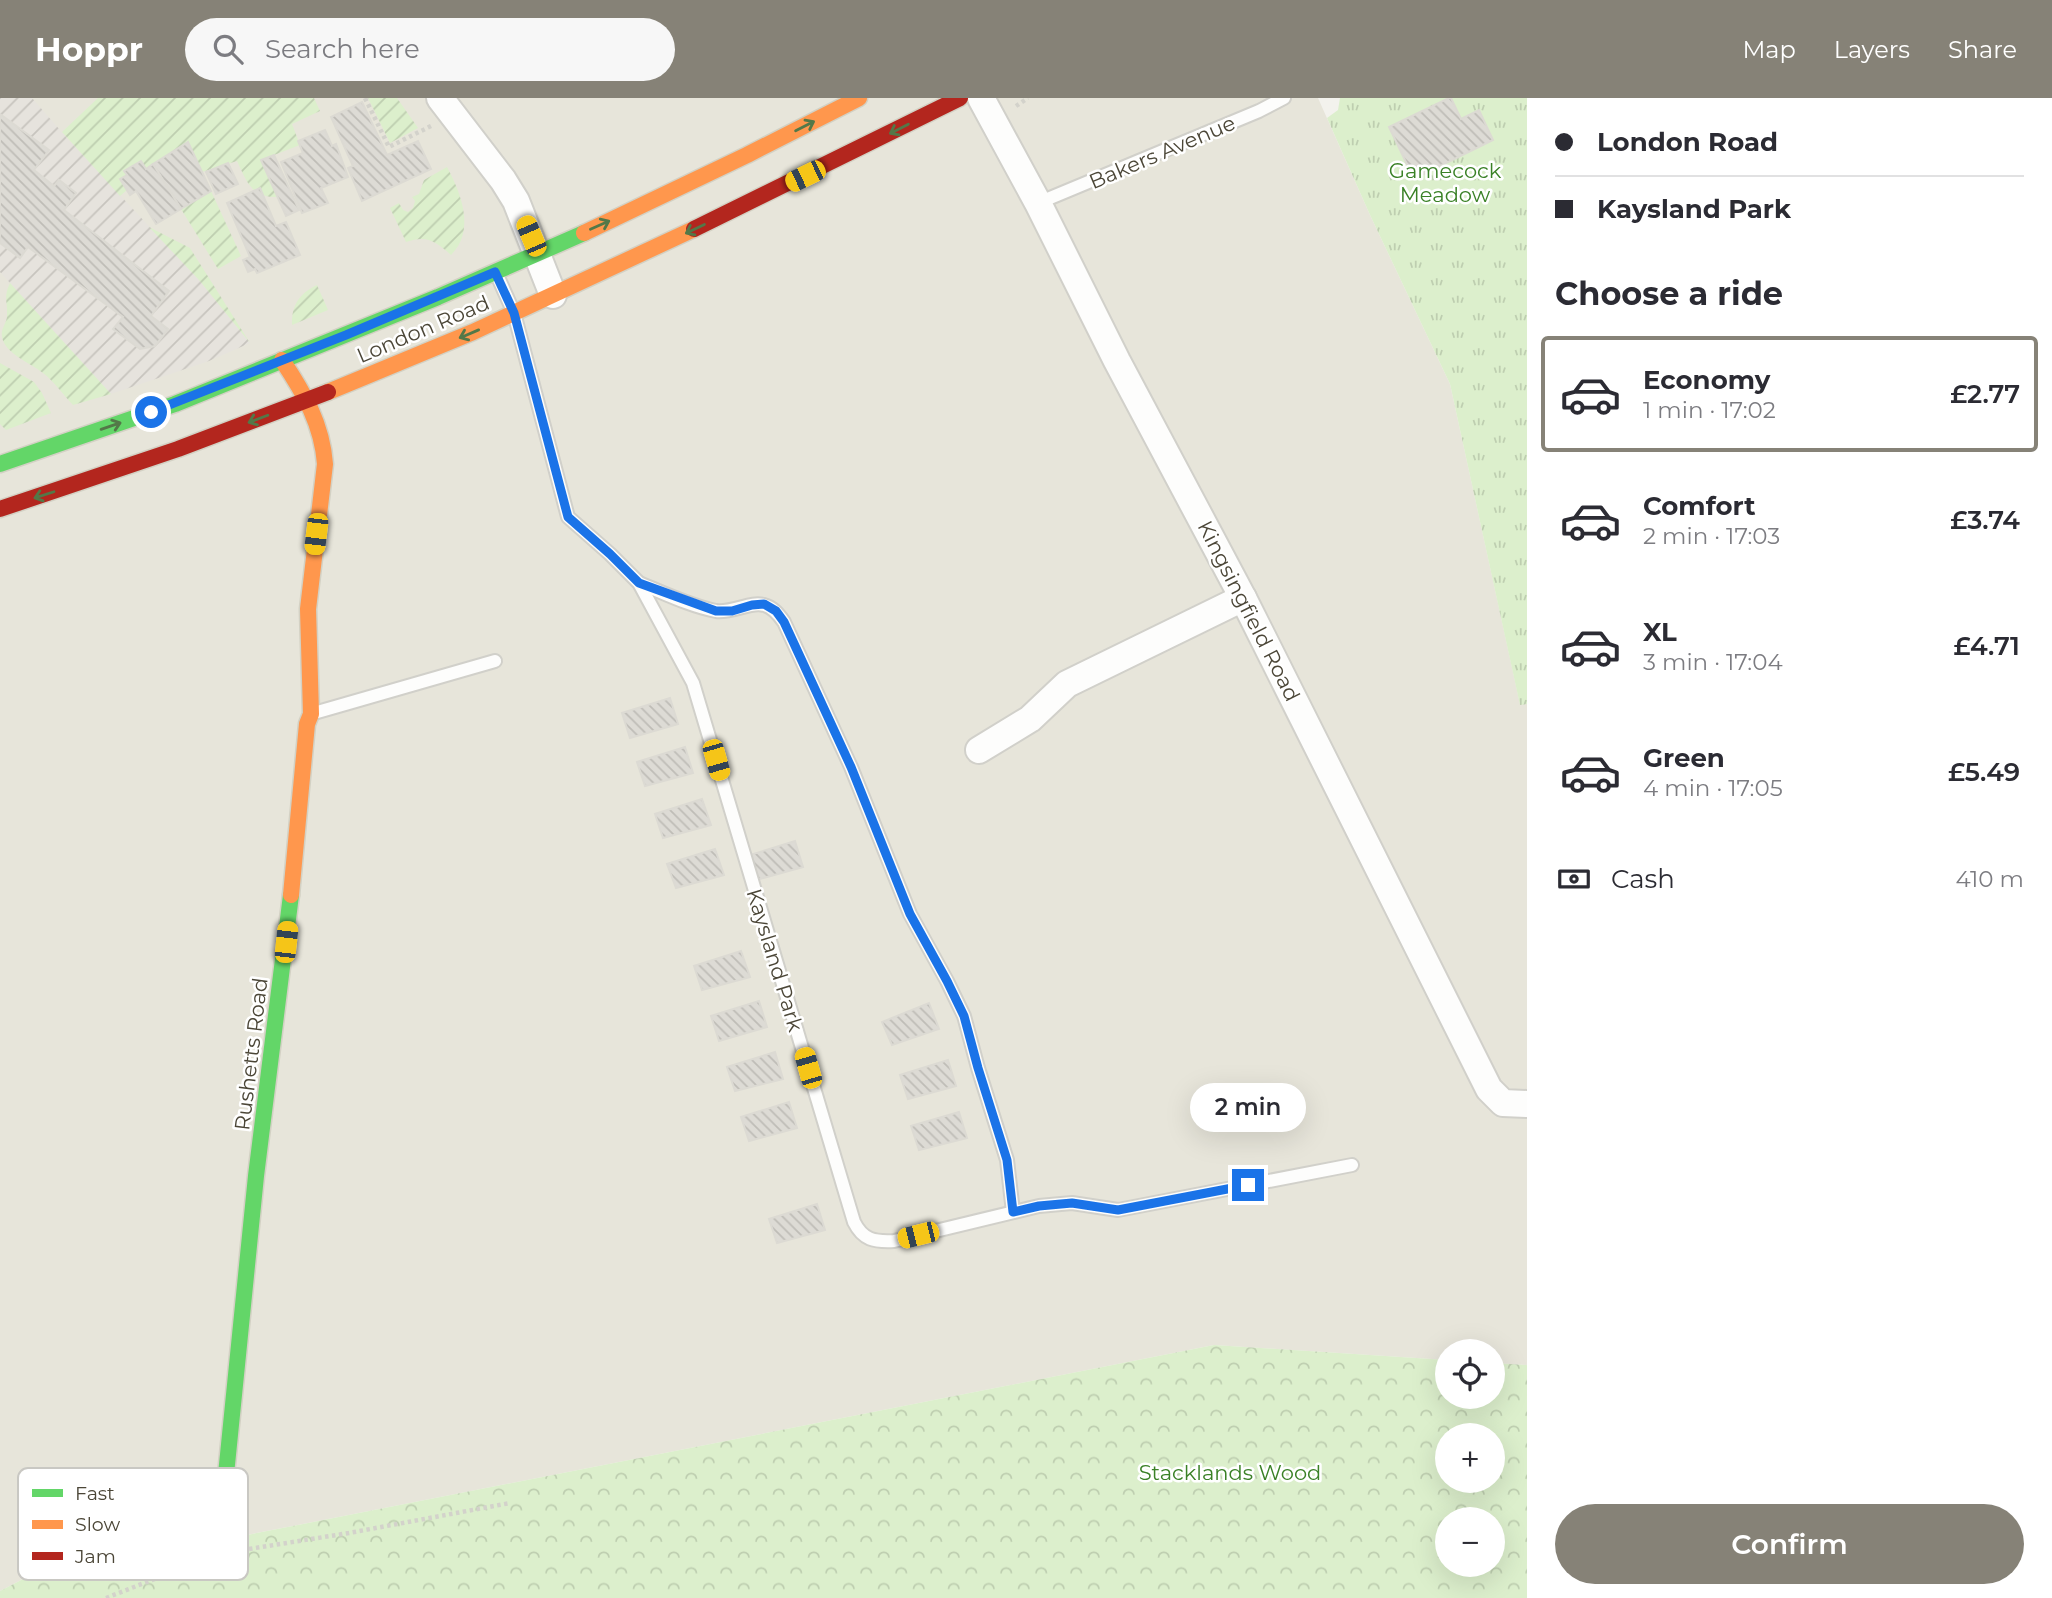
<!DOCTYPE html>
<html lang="en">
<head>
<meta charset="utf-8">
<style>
  body { margin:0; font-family:Montserrat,sans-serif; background:#f7f7f7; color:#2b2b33; height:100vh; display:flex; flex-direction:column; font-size:26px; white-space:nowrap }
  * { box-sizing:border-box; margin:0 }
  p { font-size:23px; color:#7c7c81 }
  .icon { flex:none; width:38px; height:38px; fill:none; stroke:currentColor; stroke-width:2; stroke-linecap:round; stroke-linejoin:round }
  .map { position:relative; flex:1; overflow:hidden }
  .side { display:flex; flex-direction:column; background:#fff; width:525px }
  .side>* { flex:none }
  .guide { display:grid; align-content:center; height:154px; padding:0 28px; background:#fff }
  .controls { position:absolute; left:1435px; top:1241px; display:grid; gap:14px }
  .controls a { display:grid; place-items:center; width:70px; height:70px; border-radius:50%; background:#fff; box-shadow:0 7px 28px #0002; font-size:35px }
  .end { position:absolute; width:32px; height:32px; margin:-16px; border:9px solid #1a73e8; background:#fff; box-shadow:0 0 0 4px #fff }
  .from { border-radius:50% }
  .bubble { position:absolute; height:49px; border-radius:24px; background:#fff; box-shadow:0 7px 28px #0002; font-size:23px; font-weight:600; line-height:49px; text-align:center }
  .car { position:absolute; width:21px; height:42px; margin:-21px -10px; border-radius:9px; box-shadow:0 0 5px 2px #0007; background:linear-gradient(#f5c518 24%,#345 0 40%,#f5c518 0 76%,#345 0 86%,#f5c518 0) }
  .guide b { display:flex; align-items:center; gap:24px; height:66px; font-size:26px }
  .guide b+b { border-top:2px solid #e1e1e2 }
  .guide i { width:18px; height:18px; background:#2b2b33 }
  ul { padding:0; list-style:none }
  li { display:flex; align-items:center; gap:21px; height:116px; margin:0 14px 10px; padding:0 14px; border:4px solid transparent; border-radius:7px }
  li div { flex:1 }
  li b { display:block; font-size:26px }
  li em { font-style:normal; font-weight:600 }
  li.selected { border-color:#868277 }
  li>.icon { width:63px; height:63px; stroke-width:1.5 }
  h2 { padding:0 28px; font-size:32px; line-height:84px }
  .pay { display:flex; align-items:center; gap:18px; height:77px; padding:0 28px; font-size:26px }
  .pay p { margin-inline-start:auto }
  .button { display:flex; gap:14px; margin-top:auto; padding:14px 28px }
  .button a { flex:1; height:80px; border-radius:42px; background:#868277; color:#fff; font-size:28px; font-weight:600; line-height:80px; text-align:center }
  header { display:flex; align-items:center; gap:42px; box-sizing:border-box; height:98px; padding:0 35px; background:#868277; color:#fff }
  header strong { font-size:33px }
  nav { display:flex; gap:38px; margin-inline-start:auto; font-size:24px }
  .search { width:490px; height:63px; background:#f7f7f7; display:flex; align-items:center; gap:18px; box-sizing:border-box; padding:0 24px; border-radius:38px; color:#7c7c81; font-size:26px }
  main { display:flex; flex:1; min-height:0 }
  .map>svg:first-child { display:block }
</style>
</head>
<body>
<header>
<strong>Hoppr</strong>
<div class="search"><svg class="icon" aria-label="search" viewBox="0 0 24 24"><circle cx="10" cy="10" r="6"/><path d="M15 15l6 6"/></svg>Search here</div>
<nav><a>Map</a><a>Layers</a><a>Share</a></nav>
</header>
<main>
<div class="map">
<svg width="1527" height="1500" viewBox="0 0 1527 1500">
  <defs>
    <pattern id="industrial-furrows" width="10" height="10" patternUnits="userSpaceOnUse" patternTransform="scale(1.75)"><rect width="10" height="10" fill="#e6e3dd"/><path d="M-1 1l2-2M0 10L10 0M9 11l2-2" fill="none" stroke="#c7c4be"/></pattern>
    <pattern id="grass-tufts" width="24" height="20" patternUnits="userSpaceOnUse" patternTransform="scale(1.75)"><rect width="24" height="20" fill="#dcefcc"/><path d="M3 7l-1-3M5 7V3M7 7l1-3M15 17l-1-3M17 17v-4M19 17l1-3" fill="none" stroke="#beceb0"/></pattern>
    <pattern id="forest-crowns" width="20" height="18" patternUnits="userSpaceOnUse" patternTransform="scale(1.75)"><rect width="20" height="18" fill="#dcefcc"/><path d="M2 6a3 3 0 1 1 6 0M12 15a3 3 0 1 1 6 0" fill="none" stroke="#beceb0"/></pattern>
    <pattern id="garden-furrows" width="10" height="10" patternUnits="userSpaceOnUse" patternTransform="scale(1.75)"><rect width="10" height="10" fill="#dcefcc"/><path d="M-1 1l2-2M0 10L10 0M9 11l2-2" fill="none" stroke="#beceb0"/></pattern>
    <pattern id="building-back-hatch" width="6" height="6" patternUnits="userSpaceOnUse" patternTransform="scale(1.75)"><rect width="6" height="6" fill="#dddbd5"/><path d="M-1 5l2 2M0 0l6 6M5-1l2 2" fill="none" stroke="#bfbdb7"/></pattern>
  </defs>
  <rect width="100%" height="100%" fill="#f3f2ed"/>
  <polygon fill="#e7e5da" points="0,0 1318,0 1370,117 1450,286 1520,606 1527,606 1527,1267 1493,1265 1493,1253 1447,1253 1447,1262 1214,1247 23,1481 0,1493"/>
  <polygon fill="url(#industrial-furrows)" points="0,0 32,0 67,40 199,182 250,245 209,263 111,296 0,174"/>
  <polygon fill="url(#grass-tufts)" points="1340,0 1527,0 1527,606 1520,607 1450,286 1370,117 1327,20 1338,12"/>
  <path fill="url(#forest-crowns)" fill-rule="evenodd" d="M1214,1247l233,15v36h46v-33l34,2v233h-1527v-7l23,-12zM1447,1337h46v45h-46zM1447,1421h46v45h-46z"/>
  <g fill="url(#garden-furrows)">
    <path d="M98,0h216l6,13 -28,13 8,21 -39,15 16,37c-26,0 -30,-15 -40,-36l-35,11 -14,-29 -42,26 -6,-8 -15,10 2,4 -7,4 7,11 -7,6 -58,-64z"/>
    <polygon points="368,0 397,0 418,30 390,45"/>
    <path d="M447,69c14,26 29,64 4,88 -16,-14 -24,-20 -45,-13l-16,-34 9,-5 4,7 5,2 5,-4 2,-7 -3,-4 7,-3 5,-14z"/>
    <polygon points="211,93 241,158 218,171 181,111"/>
    <polygon points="149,129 190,150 250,245 199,182"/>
    <path d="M10,185l101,111 -38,11c-10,-10 -18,-23 -30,-32 -12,-10 -38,-19 -41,-36 -2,-8 5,-14 5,-21 1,-15 -4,-18 3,-33z"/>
    <path d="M317,187l11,25 -36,15c-1,-20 8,-32 25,-40z"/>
    <polygon points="0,265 34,284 42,295 51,315 6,332 0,326"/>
  </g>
  <g fill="url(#building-back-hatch)" stroke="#dcdad3" stroke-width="2">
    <polygon points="1449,0 1451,0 1461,21 1479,12 1493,42 1414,81 1389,29"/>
    <polygon points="362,4 387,57 418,43 431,71 362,103 348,70 353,68 331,19"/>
    <polygon points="0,16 49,52 34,72 54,88 59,82 76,95 64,112 169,193 151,218 168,231 155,248 140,251 113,231 123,219 28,149 20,160 0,145"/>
    <polygon points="325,32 332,48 336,46 348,79 321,90 328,105 302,115 281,64 303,55 298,43"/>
    <polygon points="188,44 211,93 181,111 153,66"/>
    <polygon points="274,57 299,112 286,118 261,62"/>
    <polygon points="141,63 146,71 153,66 181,111 156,126 136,93 130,97 120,81 127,77 124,73"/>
    <polygon points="228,65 238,86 216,96 206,74"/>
    <polygon points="260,90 276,128 286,124 300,157 257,175 255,171 248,174 243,162 250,159 227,105"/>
    <polygon points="670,600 678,626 630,640 622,615"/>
    <polygon points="685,649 693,675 645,688 637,664"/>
    <polygon points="702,701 711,727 663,740 655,716"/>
    <polygon points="795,743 803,769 756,782 747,758"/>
    <polygon points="715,751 724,777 676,790 667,766"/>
    <polygon points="741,853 750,879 702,892 694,868"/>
    <polygon points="759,903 767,929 719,943 711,918"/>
    <polygon points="929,905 939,931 892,947 882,924"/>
    <polygon points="775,954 783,981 735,993 727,969"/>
    <polygon points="948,962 956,988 908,1001 900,977"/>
    <polygon points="789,1004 797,1030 749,1043 741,1019"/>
    <polygon points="959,1014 967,1040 919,1052 911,1028"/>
    <polygon points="817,1106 825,1132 777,1145 769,1121"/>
  </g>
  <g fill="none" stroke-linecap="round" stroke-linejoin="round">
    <g stroke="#d1d0ca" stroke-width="16">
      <g id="lane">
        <polyline points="1038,105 1259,13 1284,0"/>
        <path d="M497,177l17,38 54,204 42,37 29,29 54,100 161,539c9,18 20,20 40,19l145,-35 33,-3 46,7 234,-45"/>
        <path d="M639,485c25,10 51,23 77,28 17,2 35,-10 48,-6 9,2 15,10 20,17l67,145 59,147 37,67 17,35 14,52 29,92 6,52"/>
        <polyline points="314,615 495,563"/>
      </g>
    </g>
    <g stroke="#d1d0ca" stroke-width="30">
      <g id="street">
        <polyline points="440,0 503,82 516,103 553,197"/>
        <polyline points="981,0 1038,105 1117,263 1243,500 1489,991 1503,1005 1527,1006"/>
        <polyline points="979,652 1030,621 1067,586 1243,500"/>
      </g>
    </g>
    <g stroke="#d3d1c4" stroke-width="19">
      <g id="fast">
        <polyline points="0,366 175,306 438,199 584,135"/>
        <polyline points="218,1456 256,1078 291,797"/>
      </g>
    </g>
    <g stroke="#d3d1c4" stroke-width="19">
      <g id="slow">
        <polyline points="584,135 747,57 859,0"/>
        <path d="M282,262c22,33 40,64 43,104l-17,145 3,105 -4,10 -16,171"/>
        <polyline points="328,294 473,234 694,131"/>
      </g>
    </g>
    <g stroke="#d3d1c4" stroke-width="19">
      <g id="jam">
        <polyline points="694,131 960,0"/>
        <polyline points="0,411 178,351 328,294"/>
      </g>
    </g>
    <g stroke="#d3d2cb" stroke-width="4.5" stroke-dasharray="3.5 3.5" stroke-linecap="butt">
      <polyline points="365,0 389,49 431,28"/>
      <polyline points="1016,8 1028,0"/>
      <polyline points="249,1451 349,1435 510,1405"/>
      <polyline points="106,1500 190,1467"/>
    </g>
    <use href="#lane" stroke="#fdfdfc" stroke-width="12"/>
    <use href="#street" stroke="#fdfdfc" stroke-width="26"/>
    <use href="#fast" stroke="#63d668" stroke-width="16"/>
    <use href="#slow" stroke="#ff974d" stroke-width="16"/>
    <use href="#jam" stroke="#b3261e" stroke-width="16"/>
  </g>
  <defs><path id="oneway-shaft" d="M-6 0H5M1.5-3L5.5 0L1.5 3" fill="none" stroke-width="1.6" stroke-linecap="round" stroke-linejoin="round" transform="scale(1.75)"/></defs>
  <g stroke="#537848">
    <use href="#oneway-shaft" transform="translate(805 28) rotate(-27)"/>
    <use href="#oneway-shaft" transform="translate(899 31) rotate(153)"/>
    <use href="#oneway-shaft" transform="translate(600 127) rotate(-24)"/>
    <use href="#oneway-shaft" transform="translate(695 131) rotate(154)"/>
    <use href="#oneway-shaft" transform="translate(469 236) rotate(157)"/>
    <use href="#oneway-shaft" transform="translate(258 321) rotate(159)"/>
    <use href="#oneway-shaft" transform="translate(111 328) rotate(-19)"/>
    <use href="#oneway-shaft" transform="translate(44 397) rotate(162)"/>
  </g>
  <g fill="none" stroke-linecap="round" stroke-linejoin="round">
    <polyline stroke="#1a73e8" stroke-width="9" points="151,314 346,237 495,174 514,215 568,419 610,456 639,485 716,513 732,513 752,507 764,506 776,513 784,524 851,669 910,816 947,883 964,918 978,970 1007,1062 1013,1114 1039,1108 1072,1105 1118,1112 1248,1087"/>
  </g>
  <g text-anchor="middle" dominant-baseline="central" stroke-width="5" stroke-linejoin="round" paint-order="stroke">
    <g font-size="21" fill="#4b4637" stroke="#fff">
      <text transform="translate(1162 54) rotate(-23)">Bakers Avenue</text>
      <text transform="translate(423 231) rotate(-23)">London Road</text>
      <text transform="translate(1249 513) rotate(63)">Kingsingfield Road</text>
      <text transform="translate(775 862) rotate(73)">Kaysland Park</text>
      <text transform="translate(251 956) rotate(-83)">Rushetts Road</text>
    </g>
    <g font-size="21" fill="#3a8126" stroke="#fff">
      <text x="1445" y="72">Gamecock<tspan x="1445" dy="24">Meadow</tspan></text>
      <text x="1230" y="1374">Stacklands Wood</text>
    </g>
  </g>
  <rect x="18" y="1370" width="230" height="112" rx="10" fill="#fff" stroke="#c9c8c3" stroke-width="2"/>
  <rect x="32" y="1391" width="31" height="8" fill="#63d668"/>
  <rect x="32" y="1422" width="31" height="9" fill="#ff974d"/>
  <rect x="32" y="1454" width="31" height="8" fill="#b3261e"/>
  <g font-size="19" fill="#4b4637">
    <text x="75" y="1402">Fast</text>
    <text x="75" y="1433">Slow</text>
    <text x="75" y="1465">Jam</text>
  </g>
</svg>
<div class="controls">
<a><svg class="icon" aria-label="locate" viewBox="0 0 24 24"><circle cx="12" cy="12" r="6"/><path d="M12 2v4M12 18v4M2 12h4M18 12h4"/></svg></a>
<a>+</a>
<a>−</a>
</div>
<i class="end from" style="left:151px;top:314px"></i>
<i class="end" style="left:1248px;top:1087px"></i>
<div class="bubble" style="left:1190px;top:985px;width:116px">2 min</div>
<i class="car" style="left:805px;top:78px;rotate:244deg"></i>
<i class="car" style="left:531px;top:138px;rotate:337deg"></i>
<i class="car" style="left:316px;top:436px;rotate:187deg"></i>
<i class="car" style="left:716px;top:662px;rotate:164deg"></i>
<i class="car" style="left:286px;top:844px;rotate:6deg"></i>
<i class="car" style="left:808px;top:970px;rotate:344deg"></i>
<i class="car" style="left:918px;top:1137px;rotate:256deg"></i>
</div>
<section class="side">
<div class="guide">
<b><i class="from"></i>London Road</b>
<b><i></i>Kaysland Park</b>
</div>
<h2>Choose a ride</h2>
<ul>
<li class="selected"><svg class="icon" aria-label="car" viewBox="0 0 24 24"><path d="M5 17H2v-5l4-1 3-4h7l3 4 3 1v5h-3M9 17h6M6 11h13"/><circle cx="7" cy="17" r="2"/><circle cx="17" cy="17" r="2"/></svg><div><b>Economy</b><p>1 min · 17:02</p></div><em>£2.77</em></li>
<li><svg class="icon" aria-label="car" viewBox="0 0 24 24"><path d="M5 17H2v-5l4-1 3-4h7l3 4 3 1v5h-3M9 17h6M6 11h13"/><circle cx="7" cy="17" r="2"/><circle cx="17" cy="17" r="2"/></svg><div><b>Comfort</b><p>2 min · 17:03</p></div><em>£3.74</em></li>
<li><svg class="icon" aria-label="car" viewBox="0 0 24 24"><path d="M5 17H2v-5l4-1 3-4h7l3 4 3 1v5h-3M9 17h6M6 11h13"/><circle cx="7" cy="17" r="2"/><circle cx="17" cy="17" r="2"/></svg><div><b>XL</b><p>3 min · 17:04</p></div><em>£4.71</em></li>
<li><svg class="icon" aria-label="car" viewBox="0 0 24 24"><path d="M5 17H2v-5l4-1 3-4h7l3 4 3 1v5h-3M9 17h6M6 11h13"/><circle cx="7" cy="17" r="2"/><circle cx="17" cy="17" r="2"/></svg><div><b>Green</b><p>4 min · 17:05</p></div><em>£5.49</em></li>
</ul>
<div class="pay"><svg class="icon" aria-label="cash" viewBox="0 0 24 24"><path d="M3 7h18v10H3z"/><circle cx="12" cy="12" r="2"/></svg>Cash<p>410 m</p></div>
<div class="button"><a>Confirm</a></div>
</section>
</main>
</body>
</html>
